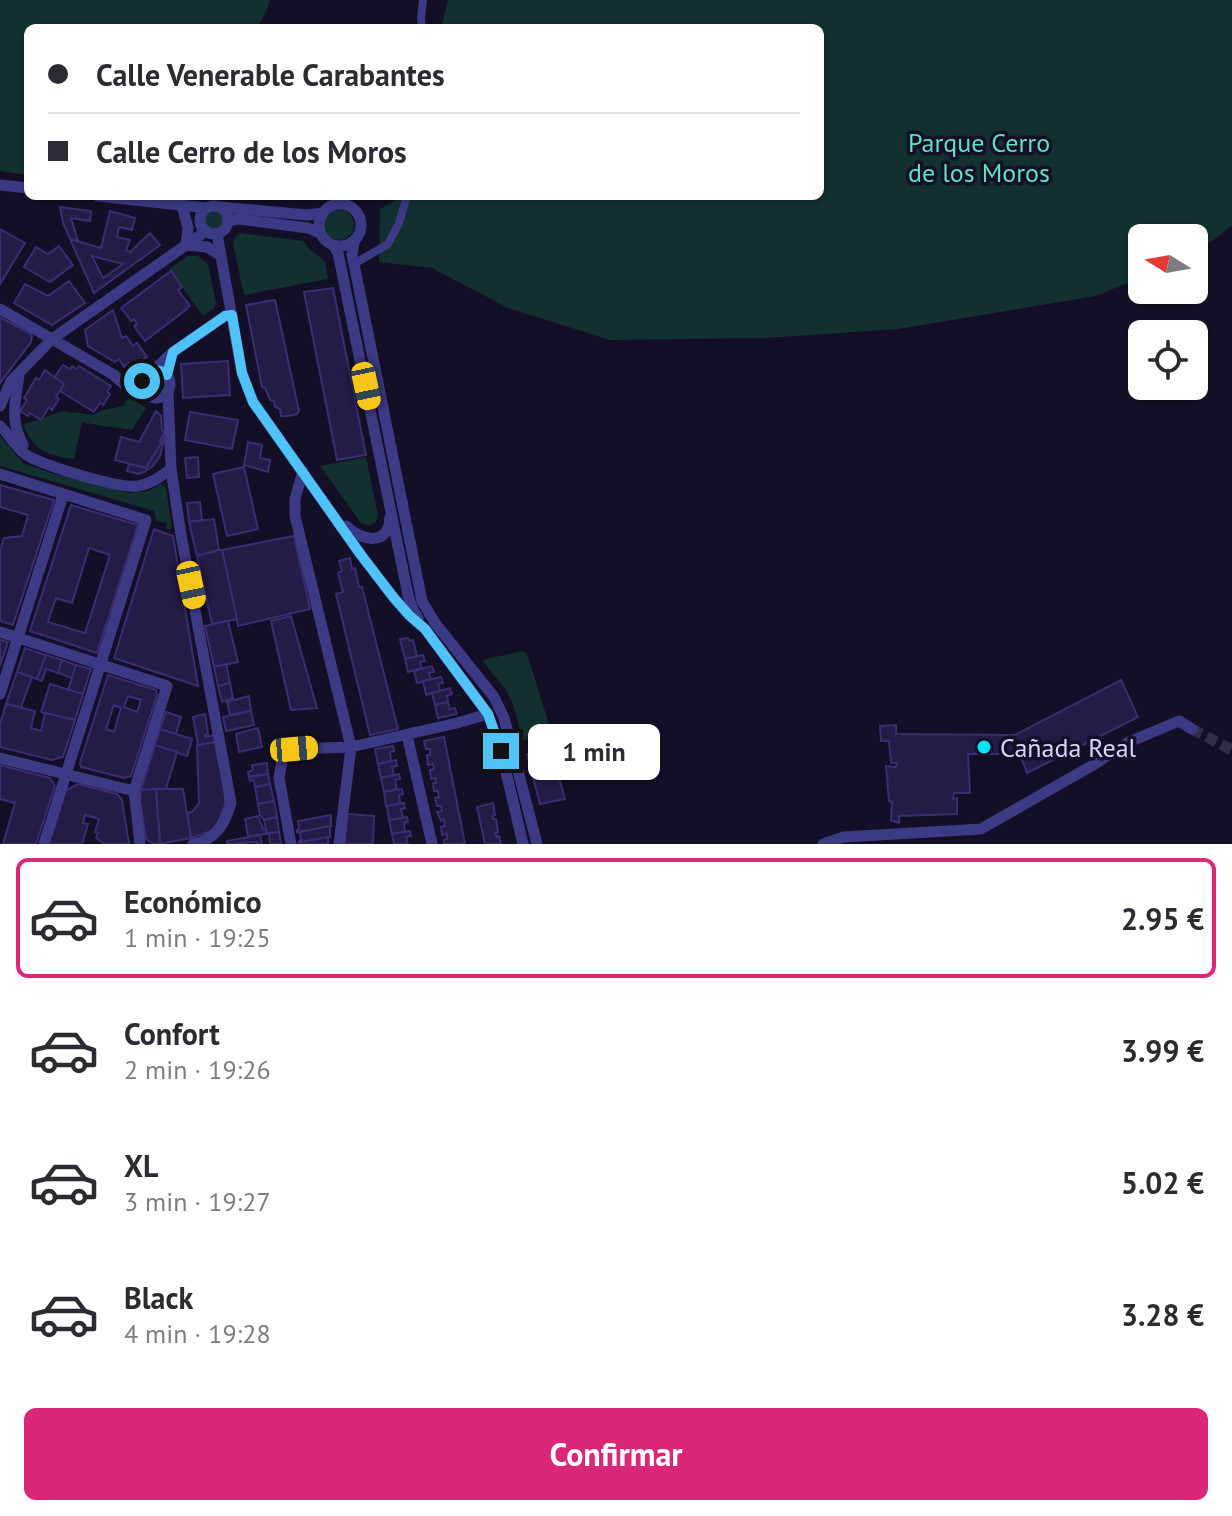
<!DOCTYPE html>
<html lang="es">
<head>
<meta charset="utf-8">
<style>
  body { margin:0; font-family:"PT Sans",sans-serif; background:#f7f7f7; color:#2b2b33; height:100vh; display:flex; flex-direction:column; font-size:30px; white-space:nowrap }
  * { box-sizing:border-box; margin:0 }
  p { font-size:26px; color:#7c7c81 }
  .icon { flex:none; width:44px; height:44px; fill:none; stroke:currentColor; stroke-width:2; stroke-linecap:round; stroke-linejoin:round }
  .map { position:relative; height:844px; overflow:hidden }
  .side { display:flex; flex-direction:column; background:#fff; flex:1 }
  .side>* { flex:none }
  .hud { position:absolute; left:24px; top:24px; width:800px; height:176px; border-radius:12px; box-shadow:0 2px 6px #0004; display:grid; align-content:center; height:176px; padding:0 24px; background:#fff }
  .needle { width:52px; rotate:281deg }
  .tools { position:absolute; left:1128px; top:224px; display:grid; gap:16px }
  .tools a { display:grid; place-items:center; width:80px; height:80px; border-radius:12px; background:#fff; box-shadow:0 2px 6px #0004; font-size:40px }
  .end { position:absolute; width:36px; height:36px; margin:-18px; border:10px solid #4fc3f7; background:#111; box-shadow:0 0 0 4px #111 }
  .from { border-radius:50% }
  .bubble { position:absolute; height:56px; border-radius:12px; background:#fff; box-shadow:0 2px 6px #0004; font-size:26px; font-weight:700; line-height:56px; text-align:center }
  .car { position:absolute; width:24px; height:48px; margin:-24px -12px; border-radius:10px; box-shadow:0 0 6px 2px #0007; background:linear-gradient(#f5c518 24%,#345 0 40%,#f5c518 0 76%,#345 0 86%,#f5c518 0) }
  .hud b { display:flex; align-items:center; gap:28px; height:76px; font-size:30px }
  .hud b+b { border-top:2px solid #e1e1e2 }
  .hud i { width:20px; height:20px; background:#2b2b33 }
  ul { padding:14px 0 0; list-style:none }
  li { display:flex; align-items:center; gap:24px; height:120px; margin:0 16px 12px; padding:0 8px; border:4px solid transparent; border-radius:12px }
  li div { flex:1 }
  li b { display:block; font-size:30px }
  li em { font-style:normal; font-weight:700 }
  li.active { border-color:#db2777 }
  li>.icon { width:72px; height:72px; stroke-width:1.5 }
  .primary-button { display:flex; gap:16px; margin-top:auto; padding:16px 24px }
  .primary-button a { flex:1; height:92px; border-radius:12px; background:#db2777; color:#fff; font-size:32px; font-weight:700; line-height:92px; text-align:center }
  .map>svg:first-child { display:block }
</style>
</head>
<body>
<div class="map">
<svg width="1232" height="844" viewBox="0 0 1232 844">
  <rect width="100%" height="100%" fill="#130f26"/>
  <g fill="#12302f">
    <polygon points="0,0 270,0 266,12 257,28 28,28 28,175 0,171"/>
    <polygon points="448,0 1232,0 1232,225 1217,238 1194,251 1194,238 1142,238 1142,277 1096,296 898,329 764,338 610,340 508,308 432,268 379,262 380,209 403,196 820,196 820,28 441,28"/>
    <circle cx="214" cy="220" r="10"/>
    <circle cx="339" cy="225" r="15"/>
    <polygon points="240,233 304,241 308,248 325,261 328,279 244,295 233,244 235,237"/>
    <polygon points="188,256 198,256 208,264 216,303 213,309 203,316 169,269"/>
    <path d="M129,397l17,11 -14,22c-17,-3 -33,-4 -50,-8l-8,37c-28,-4 -39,-8 -51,-34l40,-14 30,4 10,-5 20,-4z"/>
    <polygon points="0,436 23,463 51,473 129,493 149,491 161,484 166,488 172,529 167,529 166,523 156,521 154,511 0,466"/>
    <polygon points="366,457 378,515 376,522 369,526 361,523 320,466"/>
    <path d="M523,651l4,3 23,73c-3,13 -15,12 -27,13l-10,-36 -7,-14 -24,-30z"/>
  </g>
  <g fill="#241b47" stroke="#3b2d73" stroke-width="2" fill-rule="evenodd">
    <polygon points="60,207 91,211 90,221 71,218 78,241 70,239 63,223"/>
    <path d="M110,211l25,7 -3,12 -13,-3 -2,10 13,3 -4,11 4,1 20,-19 10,12 -66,48 -24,-54 31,9zM92,256l31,8 -20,14z"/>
    <polygon points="0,229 25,243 0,284"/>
    <polygon points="59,246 73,265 50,282 24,267 36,247 48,254"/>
    <polygon points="171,271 182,287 178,290 190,306 186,308 187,309 145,341 134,326 137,324 134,319 131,321 121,308"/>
    <polygon points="69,281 85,303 52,325 14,303 25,284 48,296"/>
    <polygon points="333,288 366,455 337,460 304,292"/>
    <polygon points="275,300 299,411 297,414 288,416 281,416 280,409 275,407 274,401 270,400 265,388 262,387 246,305"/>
    <polygon points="113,310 122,338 126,336 133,346 137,343 147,357 132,367 129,363 124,367 119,359 115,362 88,346 85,330"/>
    <polygon points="0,317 32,335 31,342 0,383"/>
    <polygon points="228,361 230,395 183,398 181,364"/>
    <polygon points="63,365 70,369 72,366 77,369 79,366 111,386 107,392 110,394 103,405 100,403 94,412 60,391 64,384 54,378"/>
    <polygon points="45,370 64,384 56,397 59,399 52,410 49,407 41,420 30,413 28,416 20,411 27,400 24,398 36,378 39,380"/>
    <polygon points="156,411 161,416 162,430 165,431 160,441 162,442 146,468 115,460 121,437 139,442"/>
    <polygon points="190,412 238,420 232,449 185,440"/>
    <polygon points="163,435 163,444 160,456 153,466 144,472 138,474 127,471 129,464 146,468 162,442 160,441"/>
    <polygon points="248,442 262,445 260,458 270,460 268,472 244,465"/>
    <polygon points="198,457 199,477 187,478 185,458"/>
    <polygon points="244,467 258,529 227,536 213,474"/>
    <polygon points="0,485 54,500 13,625 0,621 0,550 4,538 22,536 28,515 0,507"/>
    <polygon points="200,502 202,520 189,522 187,503"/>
    <path d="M71,505l67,20 -41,128 -67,-22zM89,548l21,7 -25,78 -37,-11 8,-24 16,5z"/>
    <polygon points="214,519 219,550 197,556 189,522"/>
    <polygon points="154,529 173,536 198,686 114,658"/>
    <polygon points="294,536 310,609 238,626 222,550"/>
    <polygon points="219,550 222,550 237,619 212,624 197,556"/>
    <polygon points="350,558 352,569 355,568 359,587 362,587 398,729 370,735 336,594 343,592 338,573 342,571 339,561"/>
    <polygon points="291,616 317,708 291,710 271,621"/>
    <polygon points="228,621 238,662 214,667 205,626"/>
    <polygon points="408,638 409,641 413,640 417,656 405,659 400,639"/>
    <polygon points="0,640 8,642 0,666"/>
    <polygon points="25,648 46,655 37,679 17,672"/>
    <polygon points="46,655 62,660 58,673 46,669 42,681 37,679"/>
    <polygon points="423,655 425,661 420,662 422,668 408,672 405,659"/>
    <polygon points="62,660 76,665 72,678 58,673"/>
    <polygon points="226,664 230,683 218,686 214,667"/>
    <polygon points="76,665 91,669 83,694 68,690"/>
    <polygon points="432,666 434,672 429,673 431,680 417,683 414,671"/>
    <polygon points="17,672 32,677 21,707 6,704"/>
    <path d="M108,675l48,15 1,5 -26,81 -7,2 -43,-11 -1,-4zM128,696l13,4 -4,12 -13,-5zM114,705l7,3 -7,24 -8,-3z"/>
    <polygon points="441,677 443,683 438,684 440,691 426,695 423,681"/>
    <polygon points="1121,680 1138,717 1027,773 1020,754 968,754 970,793 954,793 953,799 957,798 957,814 899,816 899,823 891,820 892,802 889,801 886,766 896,767 897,763 891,763 889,741 881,741 880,726 896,725 896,734 1015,735"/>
    <polygon points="230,683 233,698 222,702 218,686"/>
    <polygon points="50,684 83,694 75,720 41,712"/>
    <polygon points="450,688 452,694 447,696 448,702 435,705 432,693"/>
    <polygon points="249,696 251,711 230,715 227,702"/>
    <polygon points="448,702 450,709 455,708 457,714 438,718 435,705"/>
    <polygon points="6,704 35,711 31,728 41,731 45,713 75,720 63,757 52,760 0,747 0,724"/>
    <polygon points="251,711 254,725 226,731 223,717"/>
    <polygon points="166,712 181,717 176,734 160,729"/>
    <polygon points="205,714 208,734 205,735 205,737 215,735 217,742 198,745 193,717"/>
    <polygon points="258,728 262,747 239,752 236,734"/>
    <polygon points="160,729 192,739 187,756 155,745"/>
    <polygon points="444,737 465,844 444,844 444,840 447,839 447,834 442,835 441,827 445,826 444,819 441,821 437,812 442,811 441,806 437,806 435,798 439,797 438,791 434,791 433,783 436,783 435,778 431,779 430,770 434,769 433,764 428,765 427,755 430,755 430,749 426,749 424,741"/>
    <polygon points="217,742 225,794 225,805 217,825 211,831 191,838 187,813 192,812 199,803 197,745"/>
    <polygon points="155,745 177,752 166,789 141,790"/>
    <polygon points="393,746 394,751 390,752 391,761 378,764 375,749"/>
    <polygon points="551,748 565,799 540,804 527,754"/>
    <polygon points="396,760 397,766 392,767 394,775 381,778 378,764"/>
    <polygon points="267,763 268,774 249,777 248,772 253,770 252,765"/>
    <polygon points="0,765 50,778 55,786 36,844 3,844 15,803 0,799"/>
    <polygon points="268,774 270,784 255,787 254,780 250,781 249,777"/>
    <polygon points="399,774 400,779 395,780 397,789 384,792 381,778"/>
    <polygon points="78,784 117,794 122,800 129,844 104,844 96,838 98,833 95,832 99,819 85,815 83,823 88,824 82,844 49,844 65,791"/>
    <polygon points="270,784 274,801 258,804 255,787"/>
    <polygon points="156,789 183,789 191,838 160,844"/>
    <polygon points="156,789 160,844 154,844 146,839 140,800 141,790"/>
    <polygon points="402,789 403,794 399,795 400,803 386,806 384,792"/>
    <polygon points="274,801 277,817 264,820 260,815 258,804"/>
    <polygon points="404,803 405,808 401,809 403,818 389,820 387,806"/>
    <polygon points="493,803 495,815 493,815 493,819 496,819 498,832 495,833 497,837 499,836 501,844 485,844 477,807"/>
    <polygon points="347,814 374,816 373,844 345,844"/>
    <polygon points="331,815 331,826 297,832 297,830 299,829 298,821"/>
    <polygon points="258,816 263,829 266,829 267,834 248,836 245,819"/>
    <polygon points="277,817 279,832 267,834 264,820"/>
    <polygon points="407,817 408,822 404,823 405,832 392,834 389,820"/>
    <polygon points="330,826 330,837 299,843 299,841 301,840 300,832"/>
    <polygon points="410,831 411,836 406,837 408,844 394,844 392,834"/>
    <polygon points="279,832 281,844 270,844 269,833"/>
    <polygon points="260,835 262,844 257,844 257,842 227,844 227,841"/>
    <polygon points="328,837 328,844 302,844 301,842"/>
  </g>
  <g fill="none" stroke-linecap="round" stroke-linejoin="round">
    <polyline stroke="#312d47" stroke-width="11" stroke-dasharray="11 5.5" stroke-linecap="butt" points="1192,729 1232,750"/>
    <g stroke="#3d3a85" stroke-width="8">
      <polyline points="422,28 421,18 423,0"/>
      <polyline points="354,264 388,244 399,223 407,196"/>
    </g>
    <g stroke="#3d3a85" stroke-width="11">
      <polyline points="0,185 28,188"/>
      <polyline points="98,196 207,208"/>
      <circle cx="340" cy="225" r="21"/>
      <polyline points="182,205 188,228 186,245"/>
      <circle cx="214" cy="220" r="14"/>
      <polyline points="220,207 307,215 323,213"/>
      <polyline points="228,221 239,219 308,228 320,233"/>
      <polyline points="217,234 242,373 253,402 361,555 394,598 409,615 425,629 488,714 501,751 523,844"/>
      <polyline points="354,242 352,255 354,264 422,601 435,623 494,697 504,718 510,740 537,844"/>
      <polyline points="186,245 207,247 220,255"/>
      <polyline points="334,246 338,253 408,595 413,610 418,618"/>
      <path d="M0,309l114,66c8,8 17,16 29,14"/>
      <circle cx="156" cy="384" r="14"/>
      <polyline points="154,370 173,352 225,316 232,315"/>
      <path d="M19,374c-3,28 -10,44 4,71"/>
      <path d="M168,391l3,78 10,66 50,268c-6,21 -15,37 -38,41"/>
      <polyline points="0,406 11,381 52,339 206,231"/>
      <path d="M0,426c9,8 15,20 25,28 16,11 94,35 113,32 13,-2 23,-10 33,-17"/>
      <polyline points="303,471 295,499 295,516 351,747 339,844"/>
      <polyline points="0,474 146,520 44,844"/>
      <path d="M346,526c16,15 43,21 44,-9"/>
      <polyline points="0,632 167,686 134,791 140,844"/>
      <polyline points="0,694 63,495"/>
      <polyline points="407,735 432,844"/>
      <polyline points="0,758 134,791"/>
      <polyline points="291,844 279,778 282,760 294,749 351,747 457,723 488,714"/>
      <polyline points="823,844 844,837 981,829 1093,765 1129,742 1179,721 1192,729"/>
    </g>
  </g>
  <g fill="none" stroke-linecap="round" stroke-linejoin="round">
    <path stroke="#4fc3f7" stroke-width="10" d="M142,381c5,-12 16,-14 25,-6l6,-23 52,-36 7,-1 10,58 11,29 108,153 33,43 15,17 16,14 63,85 13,37"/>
  </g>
  <circle fill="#00e5ff" stroke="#130f26" stroke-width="3" cx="984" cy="747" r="8"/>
  <g text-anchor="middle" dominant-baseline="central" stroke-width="7" stroke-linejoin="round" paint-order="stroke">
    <g font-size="26" fill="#5fe0c0" stroke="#130f26">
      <text x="979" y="142">Parque Cerro<tspan x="979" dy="30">de los Moros</tspan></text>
    </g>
    <g font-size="26" fill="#d9d4ff" stroke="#130f26" text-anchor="start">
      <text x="1000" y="747">Cañada Real</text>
    </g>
  </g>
</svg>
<div class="tools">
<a><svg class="needle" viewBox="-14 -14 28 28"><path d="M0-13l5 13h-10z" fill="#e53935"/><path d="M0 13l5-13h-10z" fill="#7c7c81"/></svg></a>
<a><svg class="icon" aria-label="locate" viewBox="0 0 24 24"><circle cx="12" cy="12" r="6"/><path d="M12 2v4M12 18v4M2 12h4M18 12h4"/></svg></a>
</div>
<i class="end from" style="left:142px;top:381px"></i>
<i class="end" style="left:501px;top:751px"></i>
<div class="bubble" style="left:528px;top:724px;width:132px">1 min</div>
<i class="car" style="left:366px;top:386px;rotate:168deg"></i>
<i class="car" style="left:191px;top:585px;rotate:168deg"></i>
<i class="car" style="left:294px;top:749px;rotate:85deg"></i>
<div class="hud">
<b><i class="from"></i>Calle Venerable Carabantes</b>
<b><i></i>Calle Cerro de los Moros</b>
</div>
</div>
<section class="side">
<ul>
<li class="active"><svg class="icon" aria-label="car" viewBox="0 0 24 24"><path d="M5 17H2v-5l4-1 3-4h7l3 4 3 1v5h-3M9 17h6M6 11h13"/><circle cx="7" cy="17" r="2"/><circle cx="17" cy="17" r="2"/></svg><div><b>Económico</b><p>1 min · 19:25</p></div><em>2.95 €</em></li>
<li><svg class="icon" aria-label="car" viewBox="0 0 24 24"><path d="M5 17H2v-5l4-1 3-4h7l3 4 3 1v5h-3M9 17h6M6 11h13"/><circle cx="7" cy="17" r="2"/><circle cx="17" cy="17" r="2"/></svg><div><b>Confort</b><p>2 min · 19:26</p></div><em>3.99 €</em></li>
<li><svg class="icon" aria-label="car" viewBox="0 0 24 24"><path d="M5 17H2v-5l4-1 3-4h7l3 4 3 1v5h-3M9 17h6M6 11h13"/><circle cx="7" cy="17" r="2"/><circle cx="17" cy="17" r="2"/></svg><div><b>XL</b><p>3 min · 19:27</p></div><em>5.02 €</em></li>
<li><svg class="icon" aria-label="car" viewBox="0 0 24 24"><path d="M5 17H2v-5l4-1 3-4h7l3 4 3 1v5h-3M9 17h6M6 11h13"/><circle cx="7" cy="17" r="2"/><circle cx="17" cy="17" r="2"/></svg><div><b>Black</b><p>4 min · 19:28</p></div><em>3.28 €</em></li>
</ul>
<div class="primary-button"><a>Confirmar</a></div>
</section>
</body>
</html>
